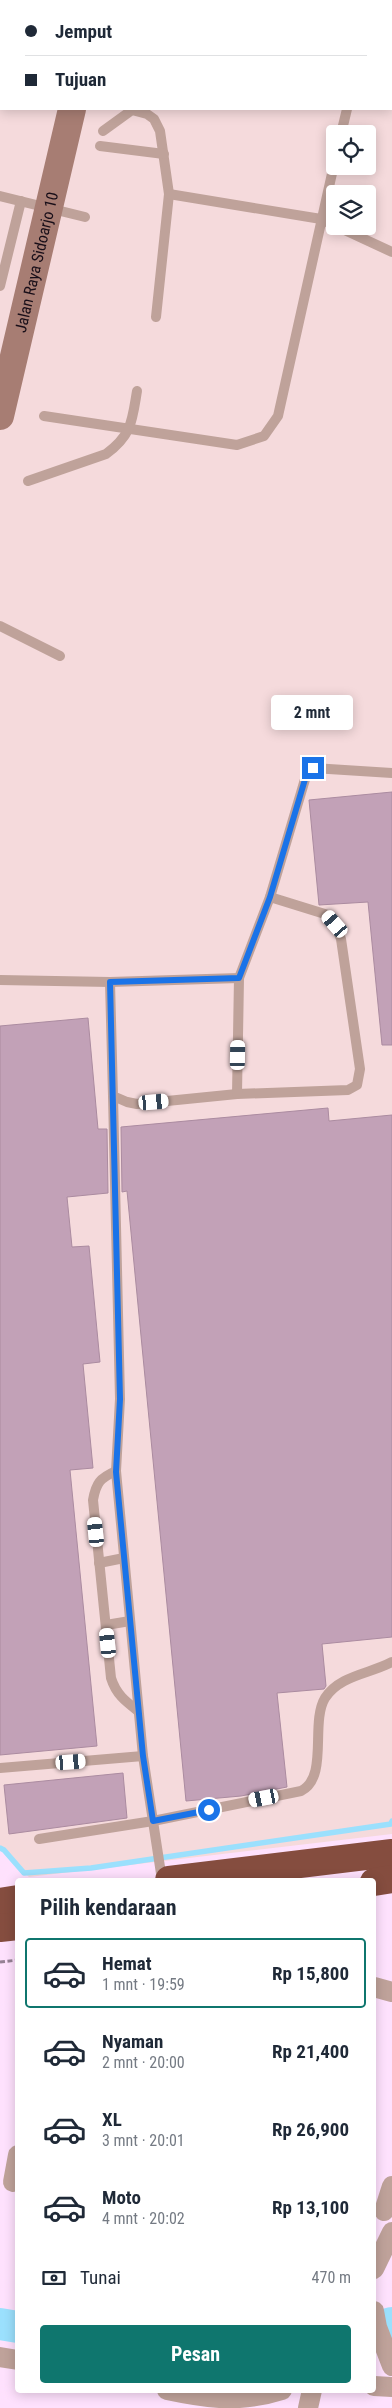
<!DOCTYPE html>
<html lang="id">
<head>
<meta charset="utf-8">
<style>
  body { margin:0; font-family:"Roboto Condensed",sans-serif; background:#f6f6f7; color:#1f2937; height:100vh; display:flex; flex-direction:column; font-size:19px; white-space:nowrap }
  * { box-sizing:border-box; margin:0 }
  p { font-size:16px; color:#747a83 }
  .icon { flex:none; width:28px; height:28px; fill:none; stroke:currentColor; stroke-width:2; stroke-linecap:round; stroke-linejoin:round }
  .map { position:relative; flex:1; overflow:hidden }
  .sheet { position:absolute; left:15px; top:1878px; width:361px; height:515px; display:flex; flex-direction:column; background:#fff; border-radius:5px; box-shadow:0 2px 12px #0003 }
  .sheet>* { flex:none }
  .guide { position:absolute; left:0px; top:0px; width:392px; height:110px; box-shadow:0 2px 12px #0003; display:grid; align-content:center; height:110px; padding:0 25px; background:#fff }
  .fabs { position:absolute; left:326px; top:125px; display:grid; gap:10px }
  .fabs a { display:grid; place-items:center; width:50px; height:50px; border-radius:5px; background:#fff; box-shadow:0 2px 12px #0003; font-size:25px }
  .end { position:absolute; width:22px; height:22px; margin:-11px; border:6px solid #1a73e8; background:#fff; box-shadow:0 0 0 2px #fff }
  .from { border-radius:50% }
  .bubble { position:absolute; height:35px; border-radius:5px; background:#fff; box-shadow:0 2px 12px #0003; font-size:16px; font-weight:700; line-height:35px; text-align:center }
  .car { position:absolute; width:15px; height:30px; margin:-15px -8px; border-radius:6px; box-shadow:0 0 4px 1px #0007; background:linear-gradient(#fff 24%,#345 0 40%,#fff 0 76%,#345 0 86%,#fff 0) }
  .guide b { display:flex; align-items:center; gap:18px; height:48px; font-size:19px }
  .guide b+b { border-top:1px solid #e0e1e3 }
  .guide i { width:12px; height:12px; background:#1f2937 }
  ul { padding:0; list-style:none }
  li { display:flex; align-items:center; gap:15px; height:70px; margin:0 10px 8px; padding:0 15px; border:2px solid transparent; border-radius:5px }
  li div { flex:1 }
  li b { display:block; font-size:19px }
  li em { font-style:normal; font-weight:700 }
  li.selected { border-color:#0f766e }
  li>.icon { width:45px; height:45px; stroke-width:1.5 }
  h2 { padding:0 25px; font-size:22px; line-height:60px }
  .pay { display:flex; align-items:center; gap:12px; height:55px; padding:0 25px; font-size:19px }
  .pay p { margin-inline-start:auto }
  .button { display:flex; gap:10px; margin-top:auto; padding:10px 25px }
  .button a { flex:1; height:58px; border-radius:5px; background:#0f766e; color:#fff; font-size:20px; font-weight:700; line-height:58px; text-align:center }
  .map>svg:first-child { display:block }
</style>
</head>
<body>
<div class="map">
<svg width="392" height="2408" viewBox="0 0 392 2408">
  <rect width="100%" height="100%" fill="#fee1fd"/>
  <path fill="#f5dadc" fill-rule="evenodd" d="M0,0h392v1834l-363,43 -29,-28zM1,1h390v108h-390zM335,134h33v32h-33zM335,194h33v32h-33z"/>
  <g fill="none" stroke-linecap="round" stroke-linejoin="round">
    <polyline stroke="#9be0fd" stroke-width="5.5" points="0,1848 4,1850 24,1873 91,1868 391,1824 392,1821"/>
    <g stroke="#9be0fd" stroke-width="32">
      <polyline points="0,2324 18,2327"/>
      <polyline points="374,2328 392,2323"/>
    </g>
  </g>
  <g fill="#c2a1b7" stroke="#ab8ba0">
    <polygon points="392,792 392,1045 382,1045 368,902 319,905 309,800"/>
    <polygon points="88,1018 98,1129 107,1129 108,1193 67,1197 72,1247 89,1246 100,1362 83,1364 93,1468 70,1470 97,1746 0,1755 0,1026"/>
    <polygon points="328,1108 329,1121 392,1115 392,1637 322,1644 326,1686 324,1689 277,1693 287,1787 241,1796 186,1801 127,1191 122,1192 121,1127"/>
    <polygon points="123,1773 127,1818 9,1834 4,1785"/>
  </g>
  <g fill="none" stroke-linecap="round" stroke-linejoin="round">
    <polyline stroke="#958194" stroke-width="3" stroke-dasharray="5 2.5" stroke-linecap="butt" points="0,1962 18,1960"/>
    <g stroke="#bfa29a" stroke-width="10">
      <polyline points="139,1 139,0"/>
      <polyline points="373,1 374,0"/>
      <polyline points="103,131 132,110 147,114 154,119 160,131 169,194 156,317"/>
      <polyline points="341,134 347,109"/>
      <polyline points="100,146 164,154"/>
      <polyline points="169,194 321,219 335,226"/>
      <polyline points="0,196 85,217"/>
      <polyline points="336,226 392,252"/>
      <polyline points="0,286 21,201"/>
      <polyline points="44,416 237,445 264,436 278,416 335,160"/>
      <path d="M28,481l78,-27c26,-19 26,-33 31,-63"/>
      <polyline points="0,626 60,656"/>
      <polyline points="0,980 110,982 239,978"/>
      <polyline points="110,982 113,1096 127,1102 137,1104 237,1094 348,1090 357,1085 360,1069 341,939 335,924 328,915 270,897"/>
      <polyline points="237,1094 239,978 270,897 306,776 313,768 392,773"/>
      <polyline points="113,1096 120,1399 116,1471 143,1756 162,1880"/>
      <path d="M116,1471c-16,7 -20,12 -23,29l18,178c5,16 14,23 27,33"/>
      <polyline points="99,1563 124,1558"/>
      <polyline points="106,1625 130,1621"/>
      <polyline points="0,1768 143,1756"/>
      <path d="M39,1839l114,-18 148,-30c28,-14 9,-68 24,-93 15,-23 45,-24 67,-36"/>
    </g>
    <g stroke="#bfa29a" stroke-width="20">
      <polyline points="374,1987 392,1992"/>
      <polyline points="13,2182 18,2155"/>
      <polyline points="384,2211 392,2186"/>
      <polyline points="374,2269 392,2232"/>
      <polyline points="374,2311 377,2327 392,2366"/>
      <polyline points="0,2357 18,2360"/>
      <polyline points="374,2386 392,2387"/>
      <path d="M167,2390c42,9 74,13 115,0"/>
      <polyline points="308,2408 312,2390"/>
    </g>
    <g stroke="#a77d73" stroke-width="28">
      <polyline points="67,0 67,1"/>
      <path id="s1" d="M0,416l72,-307"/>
    </g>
    <g stroke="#854d3f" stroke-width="28">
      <polyline points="169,1880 392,1853"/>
      <polyline points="374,1882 392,1879"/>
      <polyline points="0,1902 18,1899"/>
      <polyline points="0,1928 18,1926"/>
    </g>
  </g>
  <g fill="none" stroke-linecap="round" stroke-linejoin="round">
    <polyline stroke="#1a73e8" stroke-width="6" points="209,1810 153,1821 143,1756 116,1472 120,1399 110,982 239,978 270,897 306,776 313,768"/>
  </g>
  <g text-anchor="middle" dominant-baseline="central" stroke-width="4.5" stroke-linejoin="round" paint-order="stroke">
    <g font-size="16" fill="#180e18" stroke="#fdf7fd">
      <text stroke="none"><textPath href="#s1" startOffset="158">Jalan Raya Sidoarjo 10</textPath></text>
    </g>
  </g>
</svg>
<div class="fabs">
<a><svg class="icon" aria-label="locate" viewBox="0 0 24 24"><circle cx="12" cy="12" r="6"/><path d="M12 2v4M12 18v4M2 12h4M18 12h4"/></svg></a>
<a><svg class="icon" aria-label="layers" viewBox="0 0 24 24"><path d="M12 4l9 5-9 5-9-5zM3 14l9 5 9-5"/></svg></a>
</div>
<i class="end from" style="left:209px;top:1810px"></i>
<i class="end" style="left:313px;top:768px"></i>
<div class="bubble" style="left:271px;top:695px;width:82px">2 mnt</div>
<i class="car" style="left:335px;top:924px;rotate:319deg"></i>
<i class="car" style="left:238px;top:1055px;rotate:1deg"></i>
<i class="car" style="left:154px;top:1102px;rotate:85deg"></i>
<i class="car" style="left:96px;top:1532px;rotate:354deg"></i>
<i class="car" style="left:108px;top:1643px;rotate:354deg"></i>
<i class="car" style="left:71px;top:1762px;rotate:86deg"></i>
<i class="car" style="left:264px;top:1798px;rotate:259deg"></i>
<div class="guide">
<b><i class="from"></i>Jemput</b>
<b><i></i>Tujuan</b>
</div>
<section class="sheet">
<h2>Pilih kendaraan</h2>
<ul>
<li class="selected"><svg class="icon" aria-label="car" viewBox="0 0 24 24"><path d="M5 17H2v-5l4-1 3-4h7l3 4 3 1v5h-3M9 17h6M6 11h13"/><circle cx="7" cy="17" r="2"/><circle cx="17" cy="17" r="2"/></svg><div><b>Hemat</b><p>1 mnt · 19:59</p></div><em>Rp 15,800</em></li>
<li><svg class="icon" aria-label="car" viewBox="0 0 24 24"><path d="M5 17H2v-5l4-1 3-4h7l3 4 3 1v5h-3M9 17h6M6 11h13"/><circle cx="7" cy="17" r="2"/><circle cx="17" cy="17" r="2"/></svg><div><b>Nyaman</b><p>2 mnt · 20:00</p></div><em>Rp 21,400</em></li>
<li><svg class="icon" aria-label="car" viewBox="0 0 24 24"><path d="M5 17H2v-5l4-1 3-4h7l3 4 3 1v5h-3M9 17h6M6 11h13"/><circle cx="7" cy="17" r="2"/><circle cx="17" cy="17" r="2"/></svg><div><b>XL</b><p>3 mnt · 20:01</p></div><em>Rp 26,900</em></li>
<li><svg class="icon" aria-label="car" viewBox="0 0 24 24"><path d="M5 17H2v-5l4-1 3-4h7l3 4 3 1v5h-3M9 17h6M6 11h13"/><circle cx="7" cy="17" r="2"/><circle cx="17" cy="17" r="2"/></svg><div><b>Moto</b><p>4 mnt · 20:02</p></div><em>Rp 13,100</em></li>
</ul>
<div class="pay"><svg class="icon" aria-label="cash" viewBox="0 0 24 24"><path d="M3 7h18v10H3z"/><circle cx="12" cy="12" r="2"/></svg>Tunai<p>470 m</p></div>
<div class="button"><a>Pesan</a></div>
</section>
</div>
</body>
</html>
